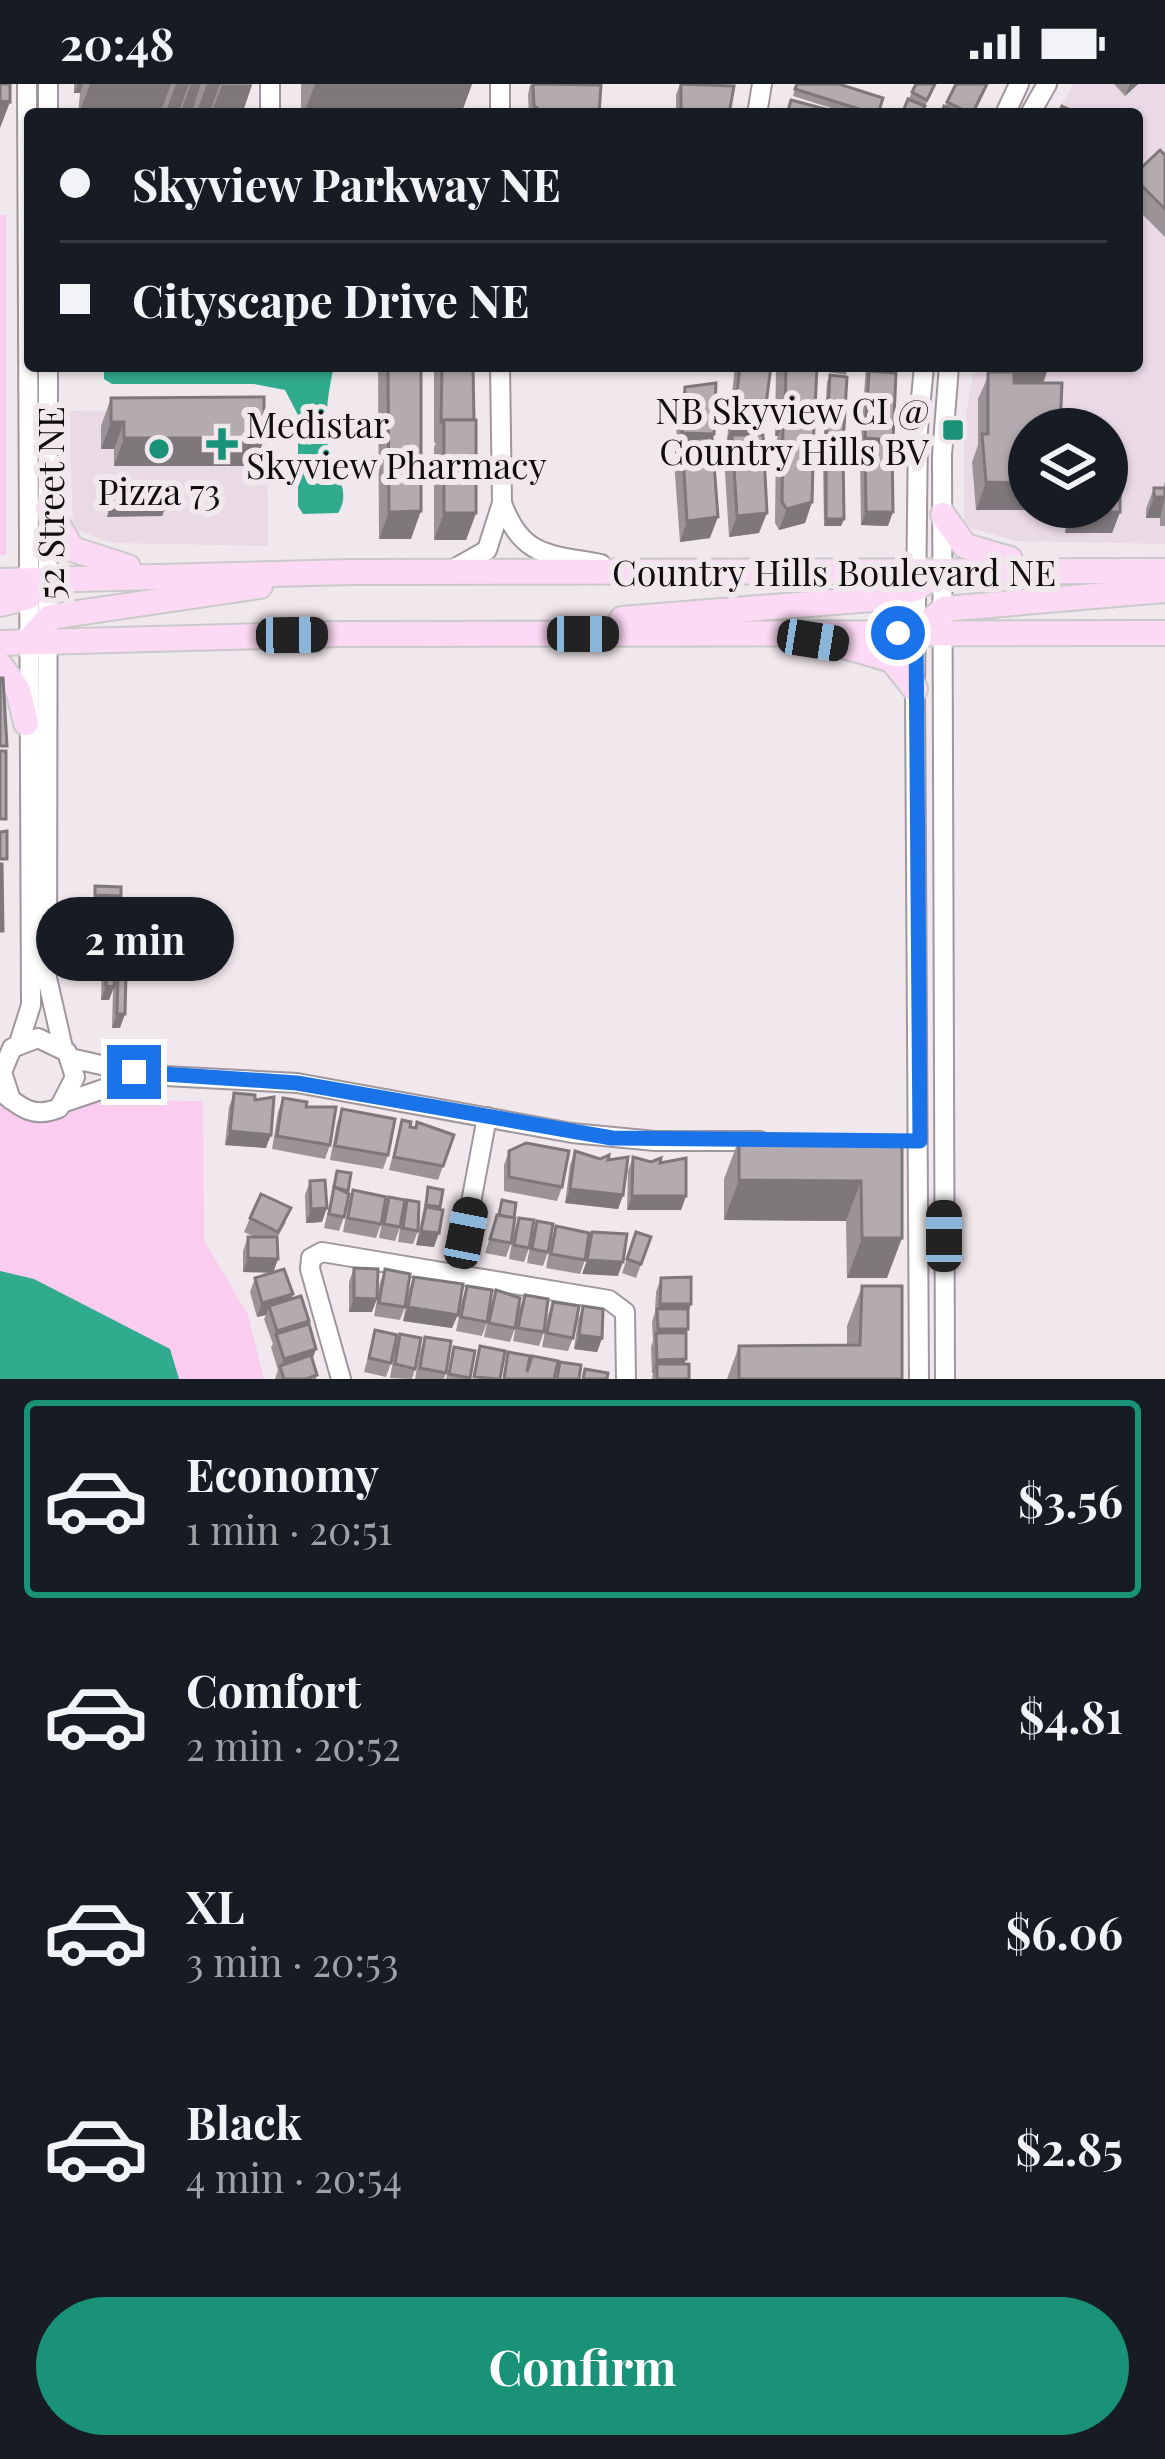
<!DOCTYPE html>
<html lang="en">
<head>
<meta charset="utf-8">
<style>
  body { margin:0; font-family:"Playfair Display",serif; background:#20242c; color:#f1f3f6; height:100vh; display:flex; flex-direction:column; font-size:45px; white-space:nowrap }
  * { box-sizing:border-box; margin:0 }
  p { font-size:39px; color:#9ea1a6 }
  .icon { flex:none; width:66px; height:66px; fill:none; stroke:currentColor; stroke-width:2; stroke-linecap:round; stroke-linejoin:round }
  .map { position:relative; height:1295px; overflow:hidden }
  .panel { display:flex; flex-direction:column; background:#171b24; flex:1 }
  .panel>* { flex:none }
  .banner { position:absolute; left:24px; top:24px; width:1119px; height:264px; border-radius:12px; box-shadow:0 3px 9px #0004; display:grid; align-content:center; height:264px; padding:0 36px; background:#171b24 }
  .controls { position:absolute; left:1008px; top:324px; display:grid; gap:24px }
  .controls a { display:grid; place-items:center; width:120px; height:120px; border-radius:50%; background:#171b24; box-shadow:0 3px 9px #0004; font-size:60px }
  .end { position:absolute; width:54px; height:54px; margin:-27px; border:15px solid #1a73e8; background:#fff; box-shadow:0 0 0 6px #fff }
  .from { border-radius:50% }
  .bubble { position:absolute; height:84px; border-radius:42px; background:#171b24; box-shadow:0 3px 9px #0004; font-size:39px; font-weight:700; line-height:84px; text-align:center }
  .car { position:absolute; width:36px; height:72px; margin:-36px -18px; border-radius:15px; box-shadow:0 0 9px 3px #0007; background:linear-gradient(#222 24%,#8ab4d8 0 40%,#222 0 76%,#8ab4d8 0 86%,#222 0) }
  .banner b { display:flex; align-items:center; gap:42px; height:114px; font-size:45px }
  .banner b+b { border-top:3px solid #363941 }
  .banner i { width:30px; height:30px; background:#f1f3f6 }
  ul { padding:21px 0 0; list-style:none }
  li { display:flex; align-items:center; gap:36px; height:198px; margin:0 24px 18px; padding:0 12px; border:6px solid transparent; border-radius:12px }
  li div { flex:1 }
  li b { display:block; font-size:45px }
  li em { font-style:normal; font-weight:700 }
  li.current { border-color:#199278 }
  li>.icon { width:108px; height:108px; stroke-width:1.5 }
  .cta { display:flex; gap:24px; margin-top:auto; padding:24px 36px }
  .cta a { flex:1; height:138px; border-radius:72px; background:#199278; color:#fff; font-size:48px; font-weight:700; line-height:138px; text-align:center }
  .status { display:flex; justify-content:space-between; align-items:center; height:84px; padding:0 60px; background:#171b24; direction:ltr }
  .status svg { height:33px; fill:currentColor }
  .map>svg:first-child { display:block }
</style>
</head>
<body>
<div class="status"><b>20:48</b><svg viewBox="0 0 49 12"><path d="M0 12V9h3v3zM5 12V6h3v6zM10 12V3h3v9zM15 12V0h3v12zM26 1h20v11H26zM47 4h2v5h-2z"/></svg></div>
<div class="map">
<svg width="1165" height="1295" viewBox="0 0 1165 1295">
  <rect width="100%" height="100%" fill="#f1e8ee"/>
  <g fill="#eadae6" fill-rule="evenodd">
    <path d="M1074,0h91v460l-149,-3 -52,-15v-98l10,-62h163v-252h-82zM1029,345h78v78h-78z"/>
    <polygon points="69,327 267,328 268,462 113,459 73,445"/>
  </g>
  <g fill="#faccef">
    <rect x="0" y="131" width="6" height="340"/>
    <path d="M95,1016l108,1 1,139 44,75 16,64h-264v-277c35,31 58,16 95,-2z"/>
  </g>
  <g fill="#31ab8e">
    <path d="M104,282h230c-6,26 -10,54 -6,80 4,23 25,44 10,67l-35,1 -5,-8v-91l-13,-25 -31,-6h-142l-8,-5z"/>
    <polygon points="0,1187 34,1195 170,1265 179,1295 0,1295"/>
  </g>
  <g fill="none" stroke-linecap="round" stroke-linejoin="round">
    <g stroke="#9f979d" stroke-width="22">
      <g id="minor">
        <polyline points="270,0 270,30"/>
        <polyline points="500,0 500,30"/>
        <polyline points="48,30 48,0"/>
        <polyline points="757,30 762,0"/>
        <polyline points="1005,30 1019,0"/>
        <polyline points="1030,30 1047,0"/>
        <polyline points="48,282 47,894 63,964"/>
        <path d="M502,419c20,55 47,51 99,61"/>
        <polyline points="457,483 487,466 502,419 500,282"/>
        <polyline points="19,959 31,921 27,0"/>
        <polyline points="70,974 146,991 297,999 572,1049 655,1057 760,1057"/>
        <path d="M0,1007c20,16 33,28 59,17l16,-31 -8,-25 -29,-14 -26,10 -10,24 9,28"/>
        <polyline points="65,1018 145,991"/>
        <polyline points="458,1188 487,1033"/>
        <polyline points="341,1295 310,1185 311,1174 322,1168 609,1216 625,1228 626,1295"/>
        <polyline points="919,1295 915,605 918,346 924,282"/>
        <polyline points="945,1295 942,371 949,282"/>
      </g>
    </g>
    <g stroke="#cacaca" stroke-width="28">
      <g id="major">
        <polyline points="48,424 72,465 128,483"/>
        <polyline points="943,431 965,462 1010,475"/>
        <polyline points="0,497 351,488 1165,487"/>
        <polyline points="0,520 28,513 49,495"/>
        <polyline points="622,535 885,514 916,504 944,487"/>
        <polyline points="916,549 944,525 1165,506"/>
        <polyline points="27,558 50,533 260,502"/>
        <polyline points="0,559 340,550 1165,549"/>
        <polyline points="834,559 892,576 915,605"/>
        <polyline points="0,581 18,606 26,639"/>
      </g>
    </g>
    <use href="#minor" stroke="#fff" stroke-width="18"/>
    <use href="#major" stroke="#fcd9f4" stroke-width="24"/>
  </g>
  <g fill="#9b9398">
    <polygon points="74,0 252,0 242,30 78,30 80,9 74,9"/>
    <polygon points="301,0 472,0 461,30 301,30"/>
    <polygon points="594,0 599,30 529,30 528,11 530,1"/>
    <polygon points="680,0 712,0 729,30 676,30 676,11"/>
    <polygon points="796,0 878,30 850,30 793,12"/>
    <polygon points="916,0 936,0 925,22 909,14"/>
    <polygon points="956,0 988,0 974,30 941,30"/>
    <polygon points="1114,0 1138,0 1125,12"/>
    <polygon points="1165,71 1165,153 1137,125 1137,88"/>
    <polygon points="378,282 421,282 411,455 379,455"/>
    <polygon points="437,282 473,282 476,429 466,456 434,456 434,363 436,359 434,359 434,288"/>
    <polygon points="735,282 771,282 759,351 759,449 729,453 724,372 730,356 727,356"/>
    <polygon points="776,282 817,282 815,326 810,339 812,418 805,439 779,446 775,439 776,358 778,352 775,352"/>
    <polygon points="829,282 848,282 846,291 828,288"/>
    <polygon points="866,282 897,282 888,442 861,441 860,373 862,368 860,368"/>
    <polygon points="990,282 1049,282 1043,299 1049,426 976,426 972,378 978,361 978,315 990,288"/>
    <polygon points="830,291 843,360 841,366 844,435 841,442 824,442 823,373 826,366 823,366 827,298"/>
    <polygon points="685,303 714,350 712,355 710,454 680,458 674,377 677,370 675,370 678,324"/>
    <polygon points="111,314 264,354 255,382 114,382 114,365 101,365 101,342"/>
    <polygon points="1165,398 1165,442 1160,442 1160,434 1146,434 1146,425 1154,404 1163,404"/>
    <polygon points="1067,423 1107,423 1120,428 1112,449 1065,449"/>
    <polygon points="120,845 125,890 120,944 112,944 113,905 109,916 101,916 102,876 107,863 115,863"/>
    <polygon points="234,1009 255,1016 266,1064 225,1061 229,1023"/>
    <polygon points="283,1014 330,1061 325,1075 272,1065 278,1028"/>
    <polygon points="342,1025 388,1071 383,1085 330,1076 337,1039"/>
    <polygon points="402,1036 410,1043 454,1051 438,1096 389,1086"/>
    <polygon points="739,1055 902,1056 887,1194 847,1194 846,1137 724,1136 724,1095"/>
    <polygon points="509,1067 562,1103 557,1117 504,1107 504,1081"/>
    <polygon points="575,1067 608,1076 623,1111 618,1125 565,1119 570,1081"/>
    <polygon points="633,1073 651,1078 686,1112 681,1126 627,1126 628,1087"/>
    <polygon points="337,1087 351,1089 344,1133 339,1147 324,1144"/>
    <polygon points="310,1097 322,1138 306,1139 305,1111"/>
    <polygon points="428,1103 443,1106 434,1163 416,1161"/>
    <polygon points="353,1106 381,1140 376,1154 343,1148 348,1120"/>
    <polygon points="389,1113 400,1143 395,1157 379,1154 384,1127"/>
    <polygon points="407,1116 418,1147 413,1160 398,1158 402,1130"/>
    <polygon points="502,1116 511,1159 506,1173 485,1169"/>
    <polygon points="250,1134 286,1138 277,1154 278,1175 273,1188 309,1237 307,1240 316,1265 312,1276 317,1291 316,1295 275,1295 278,1286 271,1263 273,1260 264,1235 266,1231 257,1233 250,1208 255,1194 272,1188 243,1188 243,1167 248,1153 255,1153 244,1148"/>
    <polygon points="519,1134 529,1164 524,1178 509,1175 514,1147"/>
    <polygon points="537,1137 548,1168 543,1182 527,1179 532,1151"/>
    <polygon points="556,1142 585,1176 580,1190 546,1184 551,1156"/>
    <polygon points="636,1148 651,1153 636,1194 622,1189"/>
    <polygon points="354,1184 372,1228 349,1228 349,1198"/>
    <polygon points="385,1185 405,1223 400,1236 374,1232 380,1199"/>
    <polygon points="414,1193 452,1244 403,1237 409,1206"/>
    <polygon points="661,1194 688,1228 684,1280 689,1295 652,1295 653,1289 652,1289 651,1263 653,1257 652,1238 655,1228 656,1208"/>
    <polygon points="467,1202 487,1238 482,1252 456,1247 462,1216"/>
    <polygon points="862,1202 902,1295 727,1295 739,1262 847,1261 847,1242"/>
    <polygon points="496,1206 515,1244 510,1258 484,1253 491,1220"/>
    <polygon points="525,1211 544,1248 539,1262 513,1257 519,1225"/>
    <polygon points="553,1218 573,1254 568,1267 542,1263 548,1231"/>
    <polygon points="583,1222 602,1254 597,1268 574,1265 578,1236"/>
    <polygon points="375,1246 391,1279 386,1293 364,1288"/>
    <polygon points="400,1250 415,1285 412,1295 390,1294 395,1264"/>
    <polygon points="425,1253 446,1289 444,1295 415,1295 420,1267"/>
    <polygon points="454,1263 475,1267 469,1295 446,1295"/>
  </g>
  <g fill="#7e787c">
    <polygon points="78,0 83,0 80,9 74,9"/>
    <polygon points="90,0 171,0 160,30 79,30"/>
    <polygon points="176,0 189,0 178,30 165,30"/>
    <polygon points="191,0 201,0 191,30 180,30"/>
    <polygon points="207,0 220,0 209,30 196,30"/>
    <polygon points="315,0 472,0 461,30 304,30"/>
    <polygon points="1130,0 1138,0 1125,12"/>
    <polygon points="222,1 252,1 242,30 211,30"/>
    <polygon points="0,17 10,18 0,44"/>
    <polygon points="997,282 1049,282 1042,302 989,302"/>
    <polygon points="785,325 815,326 805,353 783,338 778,352 775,352"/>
    <polygon points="734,335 764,336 757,356 732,351 730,356 727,356"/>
    <polygon points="111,338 124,338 114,365 101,365"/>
    <polygon points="682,349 714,350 706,371 682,356 677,370 675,370"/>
    <polygon points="124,354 264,354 255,382 114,382"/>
    <polygon points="865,354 893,356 888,370 865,359 862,368 860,368"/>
    <polygon points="826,359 843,360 841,367 823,366"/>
    <polygon points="986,398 1029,399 1029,423 1050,423 1049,426 976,426"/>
    <polygon points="1154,413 1165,413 1160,434 1146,434"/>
    <polygon points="812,418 805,439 779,446 787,425"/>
    <polygon points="165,425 162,432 107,433 109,426"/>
    <polygon points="421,427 411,455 379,455 389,428"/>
    <polygon points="866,428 893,428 888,442 861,441"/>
    <polygon points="1072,428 1120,428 1112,449 1065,449"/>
    <polygon points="444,429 476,429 466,456 434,456"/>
    <polygon points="767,429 759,449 729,453 737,432"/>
    <polygon points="718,433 710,454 680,458 687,437"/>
    <polygon points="826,435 844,435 841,442 824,442"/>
    <polygon points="95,811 121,812 118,818 92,818"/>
    <polygon points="106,902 114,903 109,916 101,916"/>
    <polygon points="117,930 125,930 120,944 112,944"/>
    <polygon points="230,1047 271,1051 266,1064 225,1061"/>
    <polygon points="739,1096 861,1097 846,1137 724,1136"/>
    <polygon points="570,1105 623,1111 618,1125 565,1119"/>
    <polygon points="632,1112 686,1112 681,1126 627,1126"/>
    <polygon points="327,1124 322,1138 306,1139 311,1125"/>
    <polygon points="421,1147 439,1149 434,1163 416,1161"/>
    <polygon points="862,1154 902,1154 887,1194 847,1194"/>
    <polygon points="248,1174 278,1175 273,1189 243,1188"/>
    <polygon points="587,1176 623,1178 618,1192 582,1190"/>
    <polygon points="293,1210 288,1224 269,1222 266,1231 257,1233 262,1219"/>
    <polygon points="354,1214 377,1215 372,1228 349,1228"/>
    <polygon points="660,1220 691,1220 686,1234 657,1229"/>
    <polygon points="408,1223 458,1231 452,1244 403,1237"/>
    <polygon points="658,1245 688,1245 683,1259 656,1251"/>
    <polygon points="579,1251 602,1254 597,1268 574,1265"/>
    <polygon points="316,1265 311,1279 280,1284 284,1275"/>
    <polygon points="686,1275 681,1289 657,1280 653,1289 652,1289 657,1276"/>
  </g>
  <g fill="#b4abb1" stroke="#7e787c" stroke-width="3">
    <polygon points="0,0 10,0 10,18 0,17"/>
    <polygon points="533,0 601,1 599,30 543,28 534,22"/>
    <polygon points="681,0 734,2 729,30 696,30 681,27"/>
    <polygon points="797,0 839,0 883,14 878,30 875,30 795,5"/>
    <polygon points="916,0 935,0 927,16 912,8"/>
    <polygon points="956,0 987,0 972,30 947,18"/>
    <polygon points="908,15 925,22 921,30 902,30"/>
    <polygon points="791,16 844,30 787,30"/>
    <polygon points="944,22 961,30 941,30"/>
    <polygon points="1062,22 1079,30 1059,30"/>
    <polygon points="1160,66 1165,71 1165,125 1137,97 1137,88"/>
    <polygon points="388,282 421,282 421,427 389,428"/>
    <polygon points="442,282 473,282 474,336 444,336 444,338 441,338"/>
    <polygon points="740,282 771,282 764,336 734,335"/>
    <polygon points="786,282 817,282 815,326 785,325"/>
    <polygon points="869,287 896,289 893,356 865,354"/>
    <polygon points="988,288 1014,288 1014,299 1062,299 1060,345 1029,345 1029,399 986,398 982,350 988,350"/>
    <polygon points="830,291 847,293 843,360 826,359"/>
    <polygon points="716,299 714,350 682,349 685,303"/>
    <polygon points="264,313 264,354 124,354 124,338 111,338 111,314"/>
    <rect x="444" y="336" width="32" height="93"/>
    <polygon points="783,338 814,340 812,418 787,425 782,418"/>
    <polygon points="732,351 763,351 767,429 737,432"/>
    <polygon points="712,353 718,433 687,437 682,356"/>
    <polygon points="865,359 892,359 893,428 866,428"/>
    <polygon points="826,366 843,366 844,435 826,435"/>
    <polygon points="1120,393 1120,428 1072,428 1073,423 1107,423 1107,394"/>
    <rect x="1154" y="404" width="11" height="9"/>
    <polygon points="109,406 164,406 165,425 109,426"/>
    <polygon points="0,594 3,594 7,662 0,662"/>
    <rect x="0" y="667" width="6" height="68"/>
    <polygon points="7,747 7,775 0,775 0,748"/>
    <polygon points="0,780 2,780 3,847 0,847"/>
    <polygon points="95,802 121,803 121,812 95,811"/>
    <polygon points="120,845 128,846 127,885 119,885"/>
    <polygon points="107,863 116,863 114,903 106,902"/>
    <polygon points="118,890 126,890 125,930 117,930"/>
    <polygon points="234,1009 255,1011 255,1016 274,1013 271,1051 230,1047"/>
    <polygon points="283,1014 307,1018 306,1023 336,1023 330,1061 277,1052"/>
    <polygon points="342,1025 395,1035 388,1071 335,1062"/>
    <polygon points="402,1036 411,1038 410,1043 416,1044 417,1038 454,1051 443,1082 394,1073"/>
    <polygon points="739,1055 902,1056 902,1154 862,1154 861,1097 739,1096"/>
    <polygon points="526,1059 569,1067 562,1103 509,1093 509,1067"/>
    <polygon points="575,1067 600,1075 609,1071 608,1076 628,1073 623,1111 570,1105"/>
    <polygon points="633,1073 651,1078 661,1074 660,1079 686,1074 686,1112 632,1112"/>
    <polygon points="337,1087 351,1089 348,1107 334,1103"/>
    <polygon points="325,1096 327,1124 311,1125 310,1097"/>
    <polygon points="334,1103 349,1110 344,1133 329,1130"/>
    <polygon points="428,1103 443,1106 440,1123 426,1121"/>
    <polygon points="353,1106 386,1113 381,1140 348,1134"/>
    <polygon points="261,1110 291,1124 278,1148 250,1134"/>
    <polygon points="389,1113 405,1116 400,1143 384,1140"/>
    <polygon points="407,1116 419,1118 418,1147 403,1144"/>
    <polygon points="502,1116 516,1119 514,1134 499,1131"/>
    <polygon points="426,1123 443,1126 439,1149 421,1147"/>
    <polygon points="497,1131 515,1134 511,1159 490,1155"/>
    <polygon points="519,1134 534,1136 529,1164 514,1161"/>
    <polygon points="537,1137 553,1140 548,1168 532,1165"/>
    <polygon points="556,1142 589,1149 585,1176 551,1170"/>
    <polygon points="592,1148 627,1150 623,1178 587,1176"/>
    <polygon points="636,1148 651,1153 641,1180 627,1175"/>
    <polygon points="248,1153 277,1153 278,1175 248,1174"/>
    <polygon points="354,1184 378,1185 377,1215 354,1214"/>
    <polygon points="284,1185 293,1210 262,1219 255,1194"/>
    <polygon points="385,1185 410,1190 405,1223 379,1219"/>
    <polygon points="414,1193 463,1200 458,1231 408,1223"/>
    <polygon points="691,1193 691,1220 660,1220 661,1194"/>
    <polygon points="467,1202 492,1206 487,1238 461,1233"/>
    <polygon points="862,1202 902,1202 902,1295 739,1295 739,1262 860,1261"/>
    <polygon points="496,1206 520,1214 515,1244 489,1239"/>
    <polygon points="525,1211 548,1215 544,1248 518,1244"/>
    <polygon points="301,1212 309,1237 277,1247 269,1222"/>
    <polygon points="553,1218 579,1222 573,1254 547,1249"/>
    <polygon points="583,1222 603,1225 602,1254 579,1251"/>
    <polygon points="657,1225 688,1225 688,1245 658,1245"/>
    <polygon points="309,1240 316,1265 284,1275 276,1250"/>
    <polygon points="375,1246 397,1251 391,1279 369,1274"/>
    <polygon points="656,1249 686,1249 686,1275 657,1276"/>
    <polygon points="400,1250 421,1254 415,1285 395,1280"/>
    <polygon points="425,1253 451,1257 446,1289 420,1284"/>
    <polygon points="480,1262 505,1267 500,1295 474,1293"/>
    <polygon points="454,1263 475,1267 470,1294 449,1290"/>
    <polygon points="508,1268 530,1272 527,1288 532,1272 558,1277 554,1295 504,1295"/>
    <polygon points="311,1271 317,1291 306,1295 284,1295 280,1282"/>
    <polygon points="560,1278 581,1281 579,1295 557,1295"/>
    <rect x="657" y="1280" width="32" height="15"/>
    <polygon points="585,1285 608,1289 607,1295 583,1295"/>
  </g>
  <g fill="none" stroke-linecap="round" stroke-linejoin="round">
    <polyline stroke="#1a73e8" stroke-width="15" points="134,988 297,999 612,1054 920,1057 916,549 898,549"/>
  </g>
  <g fill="#199278" stroke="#f1e8ee" stroke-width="4.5">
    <rect x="941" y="334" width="24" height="24" rx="6"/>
    <path d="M216 342h12v12h12v12h-12v12h-12v-12h-12v-12h12z"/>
    <circle cx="159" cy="365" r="12"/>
  </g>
  <g text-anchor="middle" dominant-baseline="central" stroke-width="12" stroke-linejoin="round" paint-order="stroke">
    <g font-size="36" fill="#100d0f" stroke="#f1e8ee" text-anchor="end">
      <text x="929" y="325">NB Skyview CI @<tspan x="929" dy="41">Country Hills BV</tspan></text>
      <text x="246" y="339" text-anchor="start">Medistar<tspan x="246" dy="41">Skyview Pharmacy</tspan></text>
      <text x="159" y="406" text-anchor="middle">Pizza 73</text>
    </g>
    <g font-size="36" fill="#100d0f" stroke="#f1e8ee">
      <text transform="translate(49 419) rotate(-90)">52 Street NE</text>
      <text x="834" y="487">Country Hills Boulevard NE</text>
    </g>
  </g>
</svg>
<div class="controls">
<a><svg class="icon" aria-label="layers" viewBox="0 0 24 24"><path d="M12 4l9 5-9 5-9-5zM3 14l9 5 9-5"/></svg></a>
</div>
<i class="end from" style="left:898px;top:549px"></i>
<i class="end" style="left:134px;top:988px"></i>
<div class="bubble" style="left:36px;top:813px;width:198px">2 min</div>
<i class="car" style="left:583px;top:550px;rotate:90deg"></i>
<i class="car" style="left:292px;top:551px;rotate:89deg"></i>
<i class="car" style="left:813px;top:556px;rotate:99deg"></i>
<i class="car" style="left:466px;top:1149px;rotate:11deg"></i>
<i class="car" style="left:944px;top:1152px;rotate:0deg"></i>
<div class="banner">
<b><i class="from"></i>Skyview Parkway NE</b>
<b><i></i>Cityscape Drive NE</b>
</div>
</div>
<section class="panel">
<ul>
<li class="current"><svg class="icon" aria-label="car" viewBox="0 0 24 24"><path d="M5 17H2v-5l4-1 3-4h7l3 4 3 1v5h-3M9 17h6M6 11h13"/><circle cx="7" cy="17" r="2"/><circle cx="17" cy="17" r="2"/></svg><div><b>Economy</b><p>1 min · 20:51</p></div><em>$3.56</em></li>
<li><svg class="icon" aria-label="car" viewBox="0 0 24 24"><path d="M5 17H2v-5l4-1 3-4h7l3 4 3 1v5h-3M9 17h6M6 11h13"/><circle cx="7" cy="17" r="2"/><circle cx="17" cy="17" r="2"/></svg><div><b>Comfort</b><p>2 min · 20:52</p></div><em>$4.81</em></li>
<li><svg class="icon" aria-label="car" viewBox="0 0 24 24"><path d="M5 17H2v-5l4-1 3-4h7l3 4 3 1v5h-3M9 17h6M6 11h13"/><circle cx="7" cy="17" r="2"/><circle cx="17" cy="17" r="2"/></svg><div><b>XL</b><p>3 min · 20:53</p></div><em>$6.06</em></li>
<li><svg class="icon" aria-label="car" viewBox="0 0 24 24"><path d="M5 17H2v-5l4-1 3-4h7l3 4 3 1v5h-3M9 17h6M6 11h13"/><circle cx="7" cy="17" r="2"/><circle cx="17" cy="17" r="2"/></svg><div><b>Black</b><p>4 min · 20:54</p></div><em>$2.85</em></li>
</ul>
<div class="cta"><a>Confirm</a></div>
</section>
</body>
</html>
